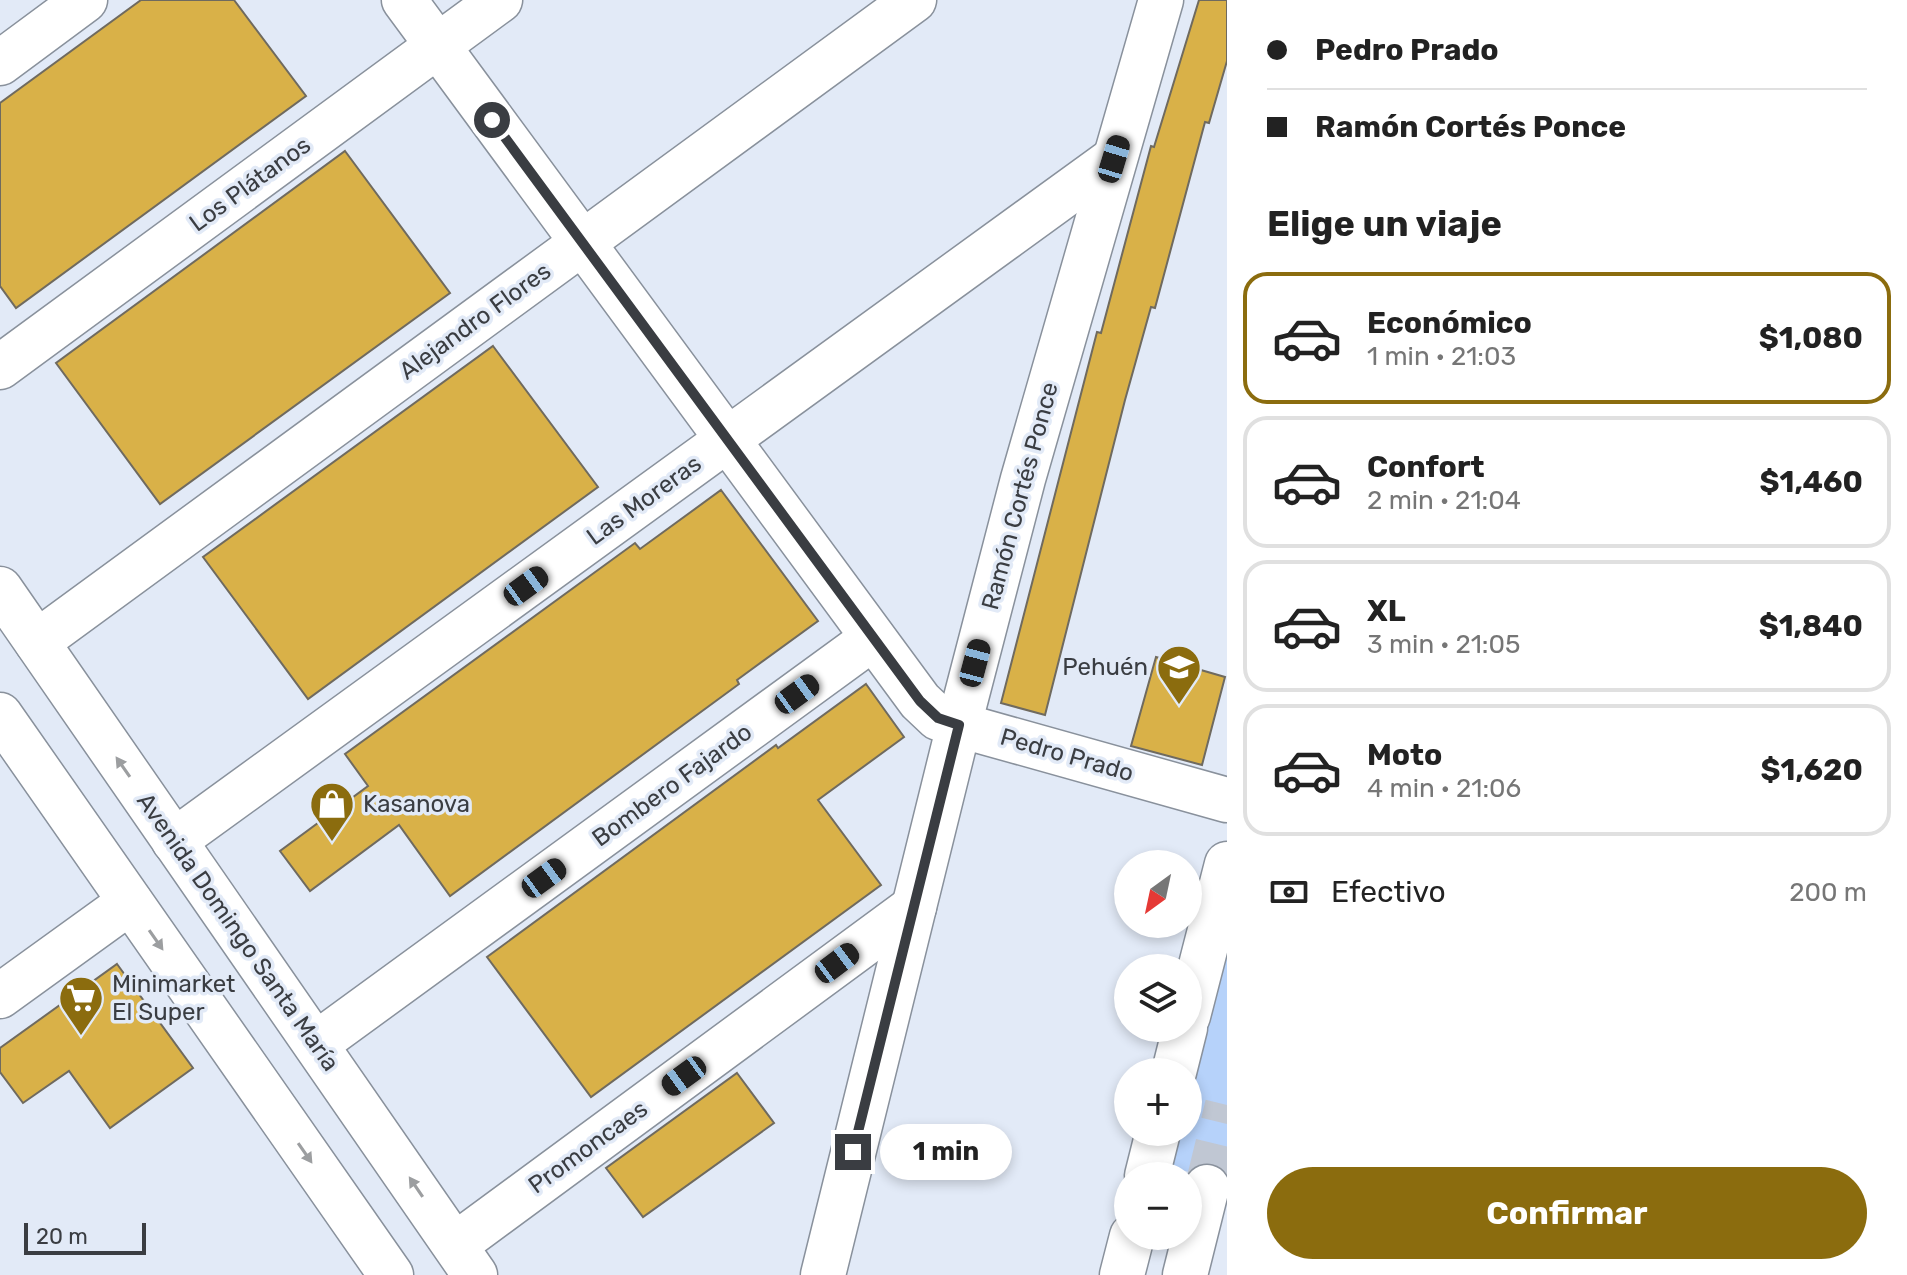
<!DOCTYPE html>
<html lang="es">
<head>
<meta charset="utf-8">
<style>
  body { margin:0; font-family:Rubik,sans-serif; background:#f6f6f6; color:#222; height:100vh; display:flex; flex-direction:column; font-size:30px; white-space:nowrap }
  * { box-sizing:border-box; margin:0 }
  p { font-size:26px; color:#767676 }
  .icon { flex:none; width:44px; height:44px; fill:none; stroke:currentColor; stroke-width:2; stroke-linecap:round; stroke-linejoin:round }
  .map { position:relative; flex:1; overflow:hidden }
  .side { display:flex; flex-direction:column; background:#fff; width:680px }
  .side>* { flex:none }
  .guide { display:grid; align-content:center; height:176px; padding:0 40px; background:#fff }
  .needle { width:52px; rotate:213deg }
  .controls { position:absolute; left:1114px; top:850px; display:grid; gap:16px }
  .controls a { display:grid; place-items:center; width:88px; height:88px; border-radius:50%; background:#fff; box-shadow:0 4px 12px #0003; font-size:40px }
  .scale { position:absolute; left:24px; bottom:20px; width:122px; box-sizing:border-box; padding-left:8px; border:4px solid #3a3d42; border-top:0; font-size:22px; line-height:28px; white-space:nowrap; color:#3a3d42; -webkit-text-stroke:6px #e2eaf7; paint-order:stroke }
  .end { position:absolute; width:36px; height:36px; margin:-18px; border:10px solid #3a3d42; background:#fff; box-shadow:0 0 0 4px #fff }
  .from { border-radius:50% }
  .bubble { position:absolute; height:56px; border-radius:28px; background:#fff; box-shadow:0 4px 12px #0003; font-size:26px; font-weight:700; line-height:56px; text-align:center }
  .car { position:absolute; width:24px; height:48px; margin:-24px -12px; border-radius:10px; box-shadow:0 0 6px 2px #0007; background:linear-gradient(#222 24%,#8ab4d8 0 40%,#222 0 76%,#8ab4d8 0 86%,#222 0) }
  .guide b { display:flex; align-items:center; gap:28px; height:76px; font-size:30px }
  .guide b+b { border-top:2px solid #e0e0e0 }
  .guide i { width:20px; height:20px; background:#222 }
  ul { padding:0; list-style:none }
  li { display:flex; align-items:center; gap:24px; height:132px; margin:0 16px 12px; padding:0 24px; border:4px solid #e0e0e0; border-radius:24px }
  li div { flex:1 }
  li b { display:block; font-size:30px }
  li em { font-style:normal; font-weight:700 }
  li.on { border-color:#8b6c0e }
  li>.icon { width:72px; height:72px; stroke-width:1.5 }
  h2 { padding:0 40px; font-size:36px; line-height:96px }
  .pay { display:flex; align-items:center; gap:20px; height:88px; padding:0 40px; font-size:30px }
  .pay p { margin-inline-start:auto }
  .action { display:flex; gap:16px; margin-top:auto; padding:16px 40px }
  .action a { flex:1; height:92px; border-radius:48px; background:#8b6c0e; color:#fff; font-size:32px; font-weight:700; line-height:92px; text-align:center }
  main { display:flex; flex:1; min-height:0 }
  .map>svg:first-child { display:block }
</style>
</head>
<body>
<main>
<div class="map">
<svg width="1227" height="1275" viewBox="0 0 1227 1275">
  <rect width="100%" height="100%" fill="#e2eaf7"/>
  <polygon fill="#b6d2fa" points="1227,912 1227,1182 1166,1166 1174,1132 1188,1132 1188,1074"/>
  <g fill="#d9b148" stroke="#6f6a5f" stroke-width="2">
    <polygon points="141,0 234,0 306,96 16,308 0,286 0,103"/>
    <polygon points="1199,0 1227,0 1227,61 1209,123 1205,122 1155,308 1151,307 1125,400 1045,715 1001,703 1097,332 1101,333 1151,146 1154,147"/>
    <polygon points="345,151 450,293 160,504 56,363"/>
    <polygon points="493,346 598,487 308,699 203,557"/>
    <polygon points="721,490 818,621 737,680 739,684 450,896 399,825 310,891 280,851 368,786 345,754 635,543 640,549"/>
    <polygon points="1156,657 1225,677 1202,765 1131,746"/>
    <polygon points="866,684 904,737 818,800 881,885 591,1097 487,957 776,745 778,748"/>
    <polygon points="117,964 193,1068 110,1128 69,1071 23,1103 0,1072 0,1048"/>
    <polygon points="737,1073 774,1123 643,1217 606,1168"/>
  </g>
  <g fill="none" stroke-linecap="round" stroke-linejoin="round">
    <polyline stroke="#c0c7d3" stroke-width="44" stroke-dasharray="44 22" stroke-linecap="butt" points="1207,1187 1227,1105"/>
    <g stroke="#89919c" stroke-width="47">
      <g id="minor">
        <polyline points="404,0 920,701 938,718 959,725 1227,800"/>
        <polyline points="0,63 85,0"/>
        <polyline points="0,367 500,0"/>
        <polyline points="37,642 914,0"/>
        <polyline points="174,841 1114,159"/>
        <polyline points="0,996 130,902"/>
        <polyline points="316,1044 873,638"/>
        <polyline points="455,1245 914,907"/>
        <polyline points="823,1275 959,725 1023,479 1161,0"/>
      </g>
    </g>
    <g stroke="#89919c" stroke-width="47">
      <g id="secondary">
        <polyline points="0,589 475,1275"/>
        <polyline points="0,715 391,1275"/>
        <polyline points="1188,1016 1227,864"/>
        <polyline points="1174,1072 1185,1028"/>
        <polyline points="1147,1176 1158,1132"/>
        <polyline points="1122,1275 1132,1236"/>
      </g>
    </g>
    <g stroke="#89919c" stroke-width="47">
      <polyline id="motorway" points="1185,1275 1207,1187"/>
    </g>
    <use href="#minor" stroke="#fff" stroke-width="44"/>
    <use href="#secondary" stroke="#fff" stroke-width="44"/>
    <use href="#motorway" stroke="#fff" stroke-width="44"/>
  </g>
  <defs><path id="oneway-solid" d="M-6-.8H1V-3.2L6.5 0L1 3.2V.8H-6Z" transform="scale(2)"/></defs>
  <g fill="#9c9ea0">
    <use href="#oneway-solid" transform="translate(123 767) rotate(-125)"/>
    <use href="#oneway-solid" transform="translate(156 940) rotate(55)"/>
    <use href="#oneway-solid" transform="translate(305 1153) rotate(55)"/>
    <use href="#oneway-solid" transform="translate(416 1187) rotate(-124)"/>
  </g>
  <g fill="none" stroke-linecap="round" stroke-linejoin="round">
    <polyline stroke="#3a3d42" stroke-width="10" points="492,120 920,701 938,718 959,725 853,1152"/>
  </g>
  <defs>
    <g id="school-pin" transform="scale(2.3)"><path d="M0 17L-7.5 6A9.5 9.5 0 1 1 7.5 6Z" fill="#8b6c0e" stroke="#e2eaf7"/><path d="M0-5L7-2L0 1L-7-2ZM-4 1L0 2.5L4 1V4Q0 6-4 4Z" fill="#fff"/></g>
    <g id="shop-pin" transform="scale(2.3)"><path d="M0 17L-7.5 6A9.5 9.5 0 1 1 7.5 6Z" fill="#8b6c0e" stroke="#e2eaf7"/><path d="M-5-2.5h2.3a2.7 3.5 0 0 1 5.4 0H5L5.5 6h-11ZM-1.5-2.5h3a1.5 2.3 0 0 0-3 0Z" fill="#fff"/></g>
    <g id="supermarket-pin" transform="scale(2.3)"><path d="M0 17L-7.5 6A9.5 9.5 0 1 1 7.5 6Z" fill="#8b6c0e" stroke="#e2eaf7"/><path d="M-6-5.5h2.5l.6 2H6L4.5 2H-2.5L-4.4-4H-6ZM-1.5 3.2a1.3 1.3 0 1 0 .1 0ZM3 3.2a1.3 1.3 0 1 0 .1 0Z" fill="#fff"/></g>
  </defs>
  <g fill-rule="evenodd">
    <use href="#school-pin" x="1179" y="667"/>
    <use href="#shop-pin" x="332" y="804"/>
    <use href="#supermarket-pin" x="81" y="998"/>
  </g>
  <g text-anchor="middle" dominant-baseline="central" stroke-width="7" stroke-linejoin="round" paint-order="stroke">
    <g font-size="24" fill="#3a3d42" stroke="#e2eaf7">
      <text transform="translate(250 184) rotate(-36)">Los Plátanos</text>
      <text transform="translate(475 321) rotate(-36)">Alejandro Flores</text>
      <text transform="translate(1020 496) rotate(-75)">Ramón Cortés Ponce</text>
      <text transform="translate(644 500) rotate(-36)">Las Moreras</text>
      <text transform="translate(1067 755) rotate(16)">Pedro Prado</text>
      <text transform="translate(672 785) rotate(-36)">Bombero Fajardo</text>
      <text transform="translate(238 932) rotate(55)">Avenida Domingo Santa María</text>
      <text transform="translate(588 1147) rotate(-36)">Promoncaes</text>
    </g>
    <g font-size="24" fill="#3a3d42" stroke="#e2eaf7" text-anchor="start">
      <text x="1148" y="667" text-anchor="end">Pehuén</text>
      <text x="363" y="804">Kasanova</text>
      <text x="112" y="984">Minimarket<tspan x="112" dy="28">El Super</tspan></text>
    </g>
  </g>
</svg>
<div class="controls">
<a><svg class="needle" viewBox="-14 -14 28 28"><path d="M0-13l5 13h-10z" fill="#e53935"/><path d="M0 13l5-13h-10z" fill="#767676"/></svg></a>
<a><svg class="icon" aria-label="layers" viewBox="0 0 24 24"><path d="M12 4l9 5-9 5-9-5zM3 14l9 5 9-5"/></svg></a>
<a>+</a>
<a>−</a>
</div>
<div class="scale">20 m</div>
<i class="end from" style="left:492px;top:120px"></i>
<i class="end" style="left:853px;top:1152px"></i>
<div class="bubble" style="left:880px;top:1124px;width:132px">1 min</div>
<i class="car" style="left:1114px;top:159px;rotate:17deg"></i>
<i class="car" style="left:526px;top:586px;rotate:54deg"></i>
<i class="car" style="left:975px;top:663px;rotate:15deg"></i>
<i class="car" style="left:797px;top:694px;rotate:54deg"></i>
<i class="car" style="left:544px;top:878px;rotate:54deg"></i>
<i class="car" style="left:837px;top:963px;rotate:53deg"></i>
<i class="car" style="left:684px;top:1076px;rotate:234deg"></i>
</div>
<section class="side">
<div class="guide">
<b><i class="from"></i>Pedro Prado</b>
<b><i></i>Ramón Cortés Ponce</b>
</div>
<h2>Elige un viaje</h2>
<ul>
<li class="on"><svg class="icon" aria-label="car" viewBox="0 0 24 24"><path d="M5 17H2v-5l4-1 3-4h7l3 4 3 1v5h-3M9 17h6M6 11h13"/><circle cx="7" cy="17" r="2"/><circle cx="17" cy="17" r="2"/></svg><div><b>Económico</b><p>1 min · 21:03</p></div><em>$1,080</em></li>
<li><svg class="icon" aria-label="car" viewBox="0 0 24 24"><path d="M5 17H2v-5l4-1 3-4h7l3 4 3 1v5h-3M9 17h6M6 11h13"/><circle cx="7" cy="17" r="2"/><circle cx="17" cy="17" r="2"/></svg><div><b>Confort</b><p>2 min · 21:04</p></div><em>$1,460</em></li>
<li><svg class="icon" aria-label="car" viewBox="0 0 24 24"><path d="M5 17H2v-5l4-1 3-4h7l3 4 3 1v5h-3M9 17h6M6 11h13"/><circle cx="7" cy="17" r="2"/><circle cx="17" cy="17" r="2"/></svg><div><b>XL</b><p>3 min · 21:05</p></div><em>$1,840</em></li>
<li><svg class="icon" aria-label="car" viewBox="0 0 24 24"><path d="M5 17H2v-5l4-1 3-4h7l3 4 3 1v5h-3M9 17h6M6 11h13"/><circle cx="7" cy="17" r="2"/><circle cx="17" cy="17" r="2"/></svg><div><b>Moto</b><p>4 min · 21:06</p></div><em>$1,620</em></li>
</ul>
<div class="pay"><svg class="icon" aria-label="cash" viewBox="0 0 24 24"><path d="M3 7h18v10H3z"/><circle cx="12" cy="12" r="2"/></svg>Efectivo<p>200 m</p></div>
<div class="action"><a>Confirmar</a></div>
</section>
</main>
</body>
</html>
